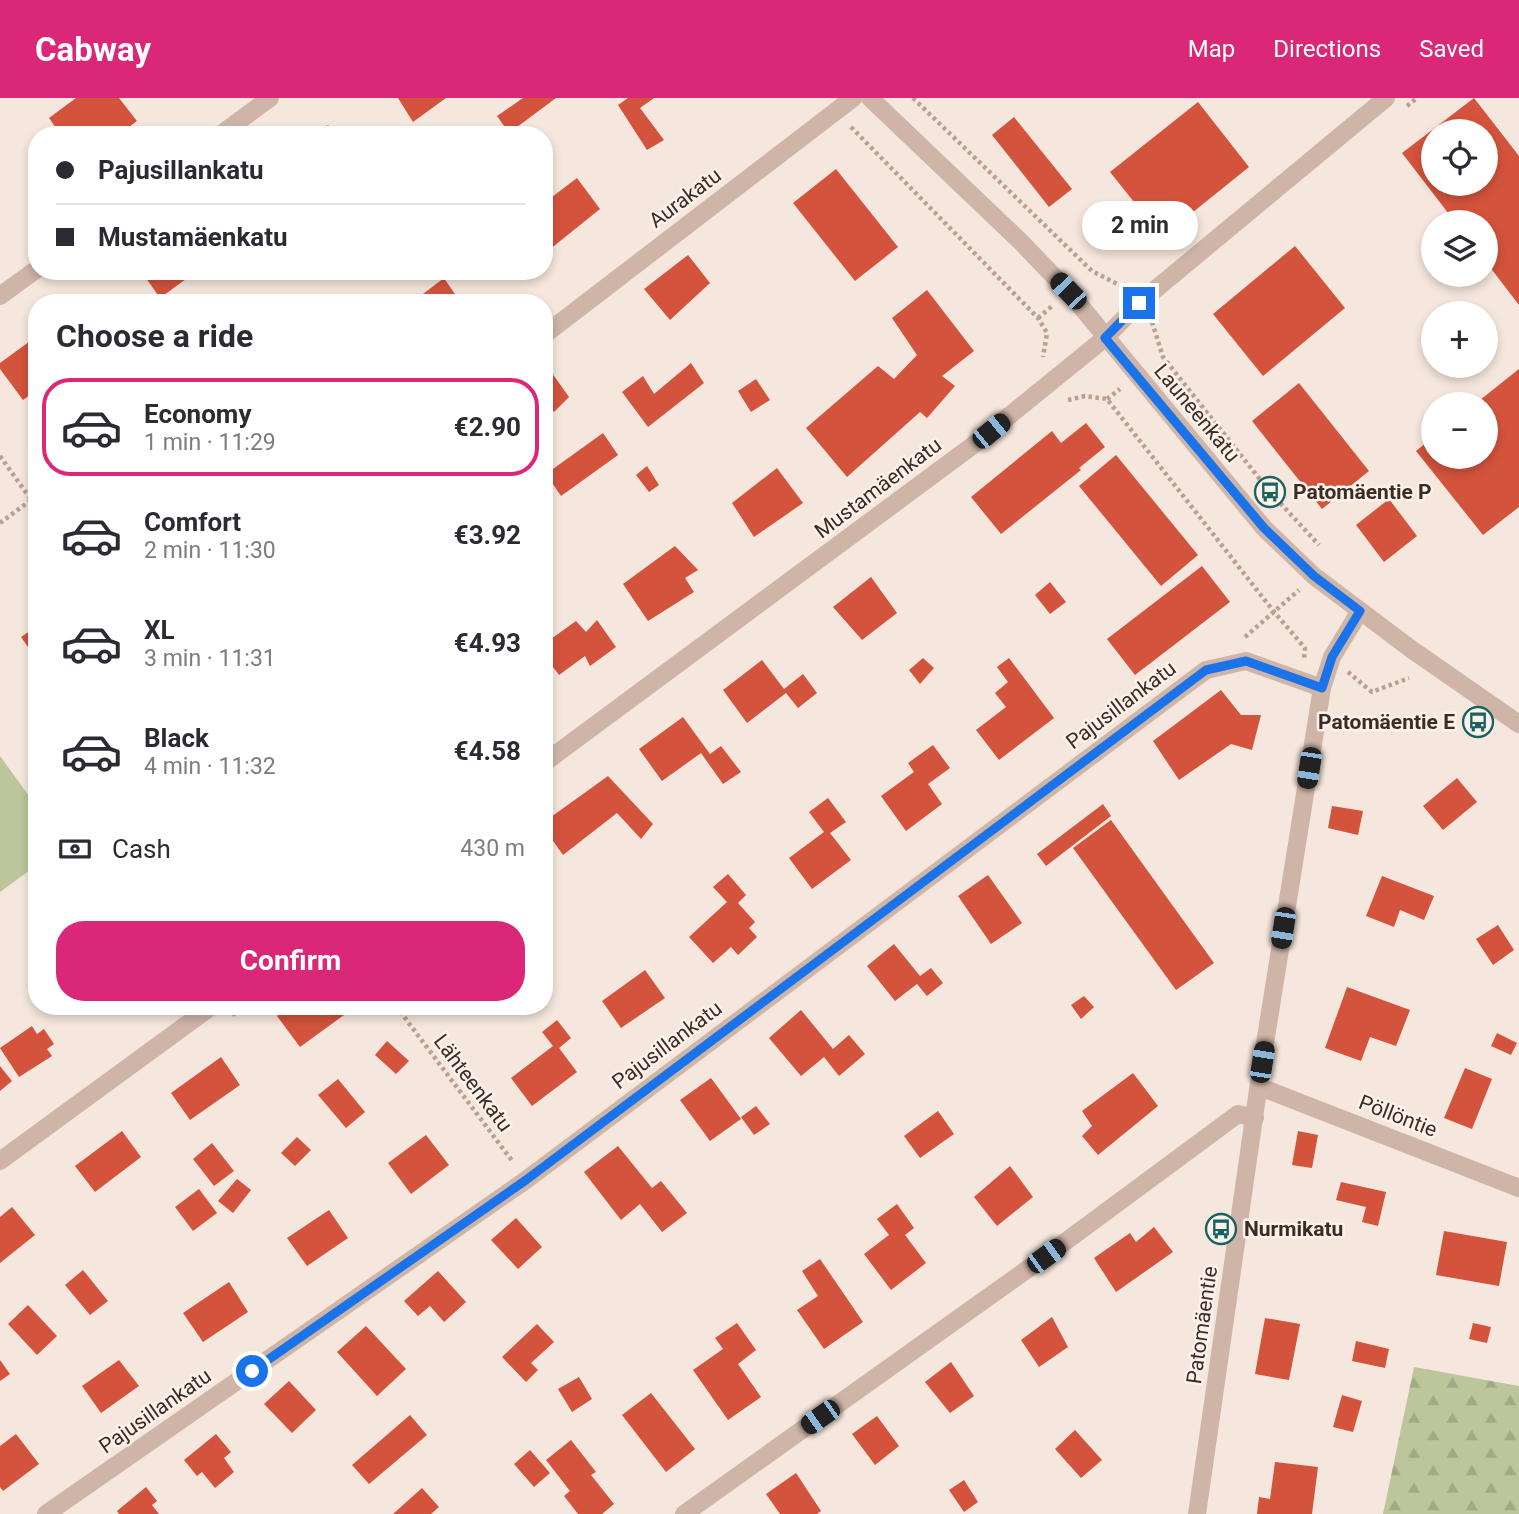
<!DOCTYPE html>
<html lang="en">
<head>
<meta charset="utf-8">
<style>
  body { margin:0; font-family:Roboto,sans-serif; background:#f7f7f7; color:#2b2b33; height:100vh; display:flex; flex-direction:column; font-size:26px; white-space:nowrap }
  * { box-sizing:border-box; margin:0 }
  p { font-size:23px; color:#7c7c81 }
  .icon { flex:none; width:38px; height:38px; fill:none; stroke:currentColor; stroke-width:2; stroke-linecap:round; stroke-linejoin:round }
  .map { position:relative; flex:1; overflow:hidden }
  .details { position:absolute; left:28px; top:196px; width:525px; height:721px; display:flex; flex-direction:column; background:#fff; border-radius:28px; box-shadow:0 4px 10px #0003 }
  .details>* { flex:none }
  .guide { position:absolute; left:28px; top:28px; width:525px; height:154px; border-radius:28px; box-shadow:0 4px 10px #0003; display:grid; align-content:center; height:154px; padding:0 28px; background:#fff }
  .tools { position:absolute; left:1421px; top:21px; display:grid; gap:14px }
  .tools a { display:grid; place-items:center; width:77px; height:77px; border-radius:50%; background:#fff; box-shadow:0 4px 10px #0003; font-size:35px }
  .end { position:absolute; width:32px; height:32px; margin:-16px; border:9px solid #1a73e8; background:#fff; box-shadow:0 0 0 4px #fff }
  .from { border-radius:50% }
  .bubble { position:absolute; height:49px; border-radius:24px; background:#fff; box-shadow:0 4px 10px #0003; font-size:23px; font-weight:700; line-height:49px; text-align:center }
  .car { position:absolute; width:21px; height:42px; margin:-21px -10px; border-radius:9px; box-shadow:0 0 5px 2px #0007; background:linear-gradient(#222 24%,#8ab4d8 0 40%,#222 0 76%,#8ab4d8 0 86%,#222 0) }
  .guide b { display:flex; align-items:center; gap:24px; height:66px; font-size:26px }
  .guide b+b { border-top:2px solid #e1e1e2 }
  .guide i { width:18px; height:18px; background:#2b2b33 }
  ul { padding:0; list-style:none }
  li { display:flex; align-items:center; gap:21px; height:98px; margin:0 14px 10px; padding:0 14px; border:4px solid transparent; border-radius:28px }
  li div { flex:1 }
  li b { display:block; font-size:26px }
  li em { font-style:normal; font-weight:700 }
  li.on { border-color:#db2777 }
  li>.icon { width:63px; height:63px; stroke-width:1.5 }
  h2 { padding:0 28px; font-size:32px; line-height:84px }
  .pay { display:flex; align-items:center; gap:18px; height:77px; padding:0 28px; font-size:26px }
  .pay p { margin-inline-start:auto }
  .cta { display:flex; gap:14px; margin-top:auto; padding:14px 28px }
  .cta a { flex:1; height:80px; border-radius:28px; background:#db2777; color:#fff; font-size:28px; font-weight:700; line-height:80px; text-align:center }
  header { display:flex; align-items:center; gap:42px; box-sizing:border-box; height:98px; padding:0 35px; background:#db2777; color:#fff }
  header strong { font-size:33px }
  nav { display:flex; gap:38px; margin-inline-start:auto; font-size:24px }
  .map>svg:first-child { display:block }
</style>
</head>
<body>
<header>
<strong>Cabway</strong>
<nav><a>Map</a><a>Directions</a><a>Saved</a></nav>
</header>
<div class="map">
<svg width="1519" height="1416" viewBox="0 0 1519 1416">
  <defs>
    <pattern id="forest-firs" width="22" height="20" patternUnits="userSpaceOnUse" patternTransform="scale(1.75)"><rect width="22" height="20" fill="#bcc69a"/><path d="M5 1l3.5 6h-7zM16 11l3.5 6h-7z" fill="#a2aa85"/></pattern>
  </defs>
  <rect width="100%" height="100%" fill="#f5e7dd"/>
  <polygon fill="#bcc69a" points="0,658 37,709 37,767 0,794"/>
  <polygon fill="url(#forest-firs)" points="1414,1269 1519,1288 1519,1416 1383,1416"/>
  <g fill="#d4533c" fill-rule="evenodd">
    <polygon points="76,0 119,0 137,23 118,37 61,37 49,20"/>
    <polygon points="398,0 446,0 413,24"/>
    <polygon points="523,0 556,0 509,35 497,18"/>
    <polygon points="628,0 654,0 640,10 664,42 647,52 618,7"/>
    <path d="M1474,0l45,58v149l-33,-43v-40h-31l-53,-69zM1433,33h53v53h-53z"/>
    <polygon points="1198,4 1249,69 1162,139 1110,74"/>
    <polygon points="1014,19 1072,91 1049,109 992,37"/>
    <polygon points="328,27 335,37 315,37"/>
    <polygon points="836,71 898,149 855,183 793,105"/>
    <polygon points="577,80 600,111 544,156 544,105"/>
    <polygon points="1295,148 1345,210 1263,278 1213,216"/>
    <polygon points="688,157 710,185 670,222 644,191"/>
    <polygon points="141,173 197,173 160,200"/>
    <polygon points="444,180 461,205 411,205"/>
    <polygon points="927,192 974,253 942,278 955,288 927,320 920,314 847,379 806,330 878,268 894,281 917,257 892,220"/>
    <polygon points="37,238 37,292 23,302 0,271 0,265"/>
    <polygon points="544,264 569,299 554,314 544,298"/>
    <polygon points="691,265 704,285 648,329 622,294 643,278 654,296"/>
    <polygon points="1519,271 1519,409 1483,437 1416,353 1433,339 1433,359 1486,359 1486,306 1475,306"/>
    <polygon points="756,281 770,302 751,314 738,293"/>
    <polygon points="1299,285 1369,373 1322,411 1252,323"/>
    <polygon points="1086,325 1105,349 1079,370 1081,372 1001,436 971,399 1052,333 1061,345"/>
    <polygon points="603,335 618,357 561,398 546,376"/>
    <polygon points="1116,357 1198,457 1161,488 1079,388"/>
    <polygon points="647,368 659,387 649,394 636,377"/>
    <polygon points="777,370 803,405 754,439 732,405"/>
    <polygon points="1389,401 1417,438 1384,464 1356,427"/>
    <polygon points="675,448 698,472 685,480 694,494 648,523 623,486"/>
    <polygon points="1202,468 1230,504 1135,577 1107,541"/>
    <polygon points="871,479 897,515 862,542 833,509"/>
    <polygon points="1050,484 1066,504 1050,516 1035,497"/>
    <polygon points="597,522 616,549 590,568 585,558 559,577 544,557 544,546 576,523 586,534"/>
    <polygon points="37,528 37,562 21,539"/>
    <polygon points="923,560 934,570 920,586 909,572"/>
    <polygon points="1009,560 1054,620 999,662 976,632 1006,609 995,595 1008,584 997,569"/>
    <polygon points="762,562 784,591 803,576 817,595 798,610 786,595 747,625 723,592"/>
    <polygon points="1221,592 1241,617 1261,617 1252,652 1231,646 1179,682 1153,643"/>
    <polygon points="683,619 710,656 721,648 741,674 723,686 701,655 662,683 639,651"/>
    <polygon points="933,647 950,670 928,686 942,706 906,733 881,698 914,674 908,665"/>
    <polygon points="608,678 653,726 641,741 617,715 563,757 544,730 544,724"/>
    <polygon points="1457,680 1477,704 1443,732 1423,708"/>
    <polygon points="828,700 846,724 830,735 851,762 812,791 789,760 824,734 809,714"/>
    <polygon points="1103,706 1111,718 1046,768 1037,756"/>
    <polygon points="1332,708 1363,713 1358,737 1328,730"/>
    <polygon points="1111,722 1214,865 1176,892 1073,750"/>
    <polygon points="728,776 746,797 738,805 755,824 749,830 757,839 738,857 731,849 713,865 689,839 727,804 713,789"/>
    <polygon points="988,777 1022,825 991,846 958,798"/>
    <polygon points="1382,778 1434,798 1424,822 1400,812 1394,829 1366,818"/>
    <polygon points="1498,827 1514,852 1493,867 1476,841"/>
    <polygon points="894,846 920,878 931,870 943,885 927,898 917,886 895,903 867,868"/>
    <polygon points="645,872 665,900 621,930 602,903"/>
    <polygon points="1347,889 1410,912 1396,948 1370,939 1361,963 1325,950"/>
    <polygon points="1084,898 1094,909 1081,921 1071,907"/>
    <polygon points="290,908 337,908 344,917 300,949 277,918"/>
    <polygon points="801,912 833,951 849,937 865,956 839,978 824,959 801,978 769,940"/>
    <polygon points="557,922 571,940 559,950 577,974 532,1008 511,980 553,948 542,934"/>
    <polygon points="32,928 37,936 44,931 54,946 47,951 52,958 19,979 0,950"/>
    <polygon points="1497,935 1517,945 1511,957 1491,948"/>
    <polygon points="387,943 409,963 396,976 375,957"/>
    <polygon points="221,959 240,987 190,1022 171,995"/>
    <polygon points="0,968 12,983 0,993"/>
    <polygon points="1465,970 1492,981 1472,1031 1444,1020"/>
    <polygon points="1133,975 1158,1008 1098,1057 1082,1038 1092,1028 1082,1013"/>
    <polygon points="711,980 741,1021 710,1043 680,1002"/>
    <polygon points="338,981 365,1014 346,1030 318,997"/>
    <polygon points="756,1008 770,1026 754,1037 741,1019"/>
    <polygon points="938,1013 954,1036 920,1060 904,1038"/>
    <polygon points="122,1033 141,1059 95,1094 75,1068"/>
    <polygon points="1298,1033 1318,1037 1312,1070 1292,1067"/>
    <polygon points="426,1037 449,1067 411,1096 388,1065"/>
    <polygon points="297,1039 311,1052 295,1068 281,1055"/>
    <polygon points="212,1045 234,1073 214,1088 193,1061"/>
    <polygon points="618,1048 652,1090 661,1083 687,1115 662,1134 640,1106 621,1122 584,1074"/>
    <polygon points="1010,1068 1033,1099 997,1128 974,1099"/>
    <polygon points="237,1081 251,1092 233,1115 218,1103"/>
    <polygon points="1341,1084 1386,1094 1378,1128 1362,1124 1366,1109 1336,1102"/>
    <polygon points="199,1091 217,1115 193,1133 175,1109"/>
    <polygon points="897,1106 914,1130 905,1137 926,1165 891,1192 864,1156 889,1137 877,1121"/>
    <polygon points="12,1109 35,1137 0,1165 0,1119"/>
    <polygon points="329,1112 348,1140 307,1168 287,1140"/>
    <polygon points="516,1120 542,1149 518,1171 491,1142"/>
    <polygon points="1154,1129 1173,1154 1116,1194 1094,1160 1130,1135 1136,1144"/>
    <polygon points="1444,1133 1507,1144 1499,1188 1436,1177"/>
    <polygon points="820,1161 863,1224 824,1251 797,1212 818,1198 802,1173"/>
    <polygon points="83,1172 108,1203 90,1217 65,1187"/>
    <polygon points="438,1173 466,1204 444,1224 430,1208 418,1218 404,1203"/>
    <polygon points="229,1184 248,1214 203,1244 183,1215"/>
    <polygon points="28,1207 57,1238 37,1257 8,1226"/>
    <polygon points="1052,1219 1068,1249 1039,1269 1021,1242"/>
    <polygon points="1265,1220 1300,1226 1289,1282 1255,1276"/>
    <polygon points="737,1225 756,1252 738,1266 761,1299 728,1322 693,1272 723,1251 715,1240"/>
    <polygon points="1473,1225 1491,1229 1487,1245 1469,1241"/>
    <polygon points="537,1226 554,1244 531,1265 538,1272 526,1284 502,1259"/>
    <polygon points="366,1228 406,1271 377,1298 337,1254"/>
    <polygon points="1356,1243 1389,1251 1385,1270 1352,1263"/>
    <polygon points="0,1262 10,1276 0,1283"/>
    <polygon points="119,1262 139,1288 101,1315 82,1288"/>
    <polygon points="951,1264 974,1298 950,1315 925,1284"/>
    <polygon points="579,1279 592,1301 572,1314 558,1291"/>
    <polygon points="289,1283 316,1312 292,1335 264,1306"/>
    <polygon points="651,1295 695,1351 666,1374 622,1317"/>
    <polygon points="1342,1297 1362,1303 1353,1334 1333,1329"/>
    <polygon points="410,1317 427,1337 369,1386 352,1367"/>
    <polygon points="877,1318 899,1348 875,1367 852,1336"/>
    <polygon points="1075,1332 1102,1362 1081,1380 1055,1351"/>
    <polygon points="16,1336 39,1366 3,1393 0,1389 0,1348"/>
    <polygon points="216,1336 231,1354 224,1360 234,1374 215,1390 202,1374 197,1378 184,1362"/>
    <polygon points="571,1342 596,1374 591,1377 614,1406 602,1416 578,1416 564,1398 570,1393 546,1362"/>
    <polygon points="530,1352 550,1375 534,1389 514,1366"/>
    <polygon points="1275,1364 1318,1369 1312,1416 1257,1416 1259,1399 1270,1401"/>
    <polygon points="796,1375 821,1413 817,1416 780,1416 766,1396"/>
    <polygon points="964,1382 978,1404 964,1414 949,1392"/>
    <polygon points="146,1389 157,1403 152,1407 159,1416 119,1416 117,1413"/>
    <polygon points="422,1390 439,1409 431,1416 393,1416"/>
  </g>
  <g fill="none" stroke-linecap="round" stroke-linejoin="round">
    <g stroke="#bb9f91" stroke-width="4.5" stroke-dasharray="3.5 3.5" stroke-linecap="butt">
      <polyline points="913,0 1092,173 1125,190"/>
      <polyline points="1407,8 1417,0"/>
      <polyline points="851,29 1038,220 1047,235 1043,259"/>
      <polyline points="1038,220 1052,208"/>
      <polyline points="1152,224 1163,259 1270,394 1319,447"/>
      <polyline points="1107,301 1120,291"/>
      <polyline points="1068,302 1085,298 1107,301 1275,515 1305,550 1304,561"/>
      <polyline points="0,358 37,410"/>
      <polyline points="0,425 31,402"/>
      <polyline points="1245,539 1299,492"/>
      <polyline points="1348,574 1372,594 1409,580"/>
      <polyline points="396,908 513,1064"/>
      <polyline points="232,917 244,908"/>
    </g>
    <g stroke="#cfb5a7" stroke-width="18">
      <polyline points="870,0 1020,143 1068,193 1264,430 1314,478 1411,551 1519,626"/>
      <polyline points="220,37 270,0"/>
      <polyline points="0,198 37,171"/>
      <polyline points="544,237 853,0"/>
      <polyline points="544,665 972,348 1105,240 1139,205 1386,0"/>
      <polyline points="1260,989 1519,1090"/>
      <polyline points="0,1063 212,908"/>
      <polyline points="46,1416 526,1082 1206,572 1246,563 1322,590"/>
      <polyline points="684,1416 1046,1158 1238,1016 1255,1020"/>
      <polyline points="1197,1416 1262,964 1322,590 1332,559 1360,513"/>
    </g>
  </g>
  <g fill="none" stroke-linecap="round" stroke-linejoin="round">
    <polyline stroke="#1a73e8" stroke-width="9" points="252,1273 526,1082 1206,572 1246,563 1322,590 1332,559 1360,513 1314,478 1264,430 1105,240 1139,205"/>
  </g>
  <defs>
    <g id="bus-ring" transform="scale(1.575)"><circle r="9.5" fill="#fcf2ea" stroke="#18625f" stroke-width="1.5"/><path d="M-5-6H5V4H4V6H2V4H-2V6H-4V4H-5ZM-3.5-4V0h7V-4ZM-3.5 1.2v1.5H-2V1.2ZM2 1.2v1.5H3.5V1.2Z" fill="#18625f"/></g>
  </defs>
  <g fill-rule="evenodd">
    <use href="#bus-ring" x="1270" y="394"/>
    <use href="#bus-ring" x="1478" y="624"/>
    <use href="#bus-ring" x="1221" y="1131"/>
  </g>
  <g text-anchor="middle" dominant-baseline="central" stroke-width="5" stroke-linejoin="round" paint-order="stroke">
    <g font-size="21" fill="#3b2c28" stroke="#fcf2ea">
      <text transform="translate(685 100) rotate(-37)">Aurakatu</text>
      <text transform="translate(1197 315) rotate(50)">Launeenkatu</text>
      <text transform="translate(878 390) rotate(-37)">Mustamäenkatu</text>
      <text transform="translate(1121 607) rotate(-37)">Pajusillankatu</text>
      <text transform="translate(667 947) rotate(-37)">Pajusillankatu</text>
      <text transform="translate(473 985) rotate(53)">Lähteenkatu</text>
      <text transform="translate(1398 1018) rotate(21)">Pöllöntie</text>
      <text transform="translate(1202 1227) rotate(-82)">Patomäentie</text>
      <text transform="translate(155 1313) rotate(-35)">Pajusillankatu</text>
    </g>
    <g font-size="21" font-weight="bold" fill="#3b2c28" stroke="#fcf2ea" text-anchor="start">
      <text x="1293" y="394">Patomäentie P</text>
      <text x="1455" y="624" text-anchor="end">Patomäentie E</text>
      <text x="1244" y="1131">Nurmikatu</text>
    </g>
  </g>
</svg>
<div class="tools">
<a><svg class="icon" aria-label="locate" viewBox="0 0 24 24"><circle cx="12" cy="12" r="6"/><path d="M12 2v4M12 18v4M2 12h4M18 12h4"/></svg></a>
<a><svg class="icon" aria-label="layers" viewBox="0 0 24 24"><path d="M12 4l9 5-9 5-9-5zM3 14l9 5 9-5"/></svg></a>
<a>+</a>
<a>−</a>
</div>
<i class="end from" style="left:252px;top:1273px"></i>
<i class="end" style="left:1139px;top:205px"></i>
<div class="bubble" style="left:1082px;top:103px;width:116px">2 min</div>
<i class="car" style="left:1068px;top:193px;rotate:316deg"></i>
<i class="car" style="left:991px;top:333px;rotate:51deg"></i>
<i class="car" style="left:1309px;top:670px;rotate:189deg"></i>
<i class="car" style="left:1283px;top:830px;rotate:189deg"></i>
<i class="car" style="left:1262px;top:964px;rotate:9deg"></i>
<i class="car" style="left:1046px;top:1158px;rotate:54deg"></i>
<i class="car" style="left:820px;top:1319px;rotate:235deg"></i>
<div class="guide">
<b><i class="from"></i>Pajusillankatu</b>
<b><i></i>Mustamäenkatu</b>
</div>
<section class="details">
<h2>Choose a ride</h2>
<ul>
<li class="on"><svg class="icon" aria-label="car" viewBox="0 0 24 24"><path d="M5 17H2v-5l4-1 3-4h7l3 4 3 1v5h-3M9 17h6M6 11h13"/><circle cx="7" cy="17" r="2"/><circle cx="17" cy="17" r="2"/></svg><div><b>Economy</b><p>1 min · 11:29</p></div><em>€2.90</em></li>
<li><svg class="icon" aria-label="car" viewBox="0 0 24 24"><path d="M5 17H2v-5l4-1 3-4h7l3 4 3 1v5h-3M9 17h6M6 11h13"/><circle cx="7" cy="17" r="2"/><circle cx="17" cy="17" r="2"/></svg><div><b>Comfort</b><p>2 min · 11:30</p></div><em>€3.92</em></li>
<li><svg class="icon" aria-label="car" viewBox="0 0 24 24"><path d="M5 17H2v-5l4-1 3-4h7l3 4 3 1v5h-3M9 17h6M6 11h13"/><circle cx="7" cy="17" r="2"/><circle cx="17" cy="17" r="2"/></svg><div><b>XL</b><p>3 min · 11:31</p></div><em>€4.93</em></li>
<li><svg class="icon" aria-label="car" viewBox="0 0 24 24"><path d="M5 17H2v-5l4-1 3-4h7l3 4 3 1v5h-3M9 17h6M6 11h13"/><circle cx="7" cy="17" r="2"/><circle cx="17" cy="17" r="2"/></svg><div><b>Black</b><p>4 min · 11:32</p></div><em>€4.58</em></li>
</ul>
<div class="pay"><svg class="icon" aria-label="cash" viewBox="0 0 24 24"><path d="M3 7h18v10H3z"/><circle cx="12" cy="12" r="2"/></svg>Cash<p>430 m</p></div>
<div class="cta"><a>Confirm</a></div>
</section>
</div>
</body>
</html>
